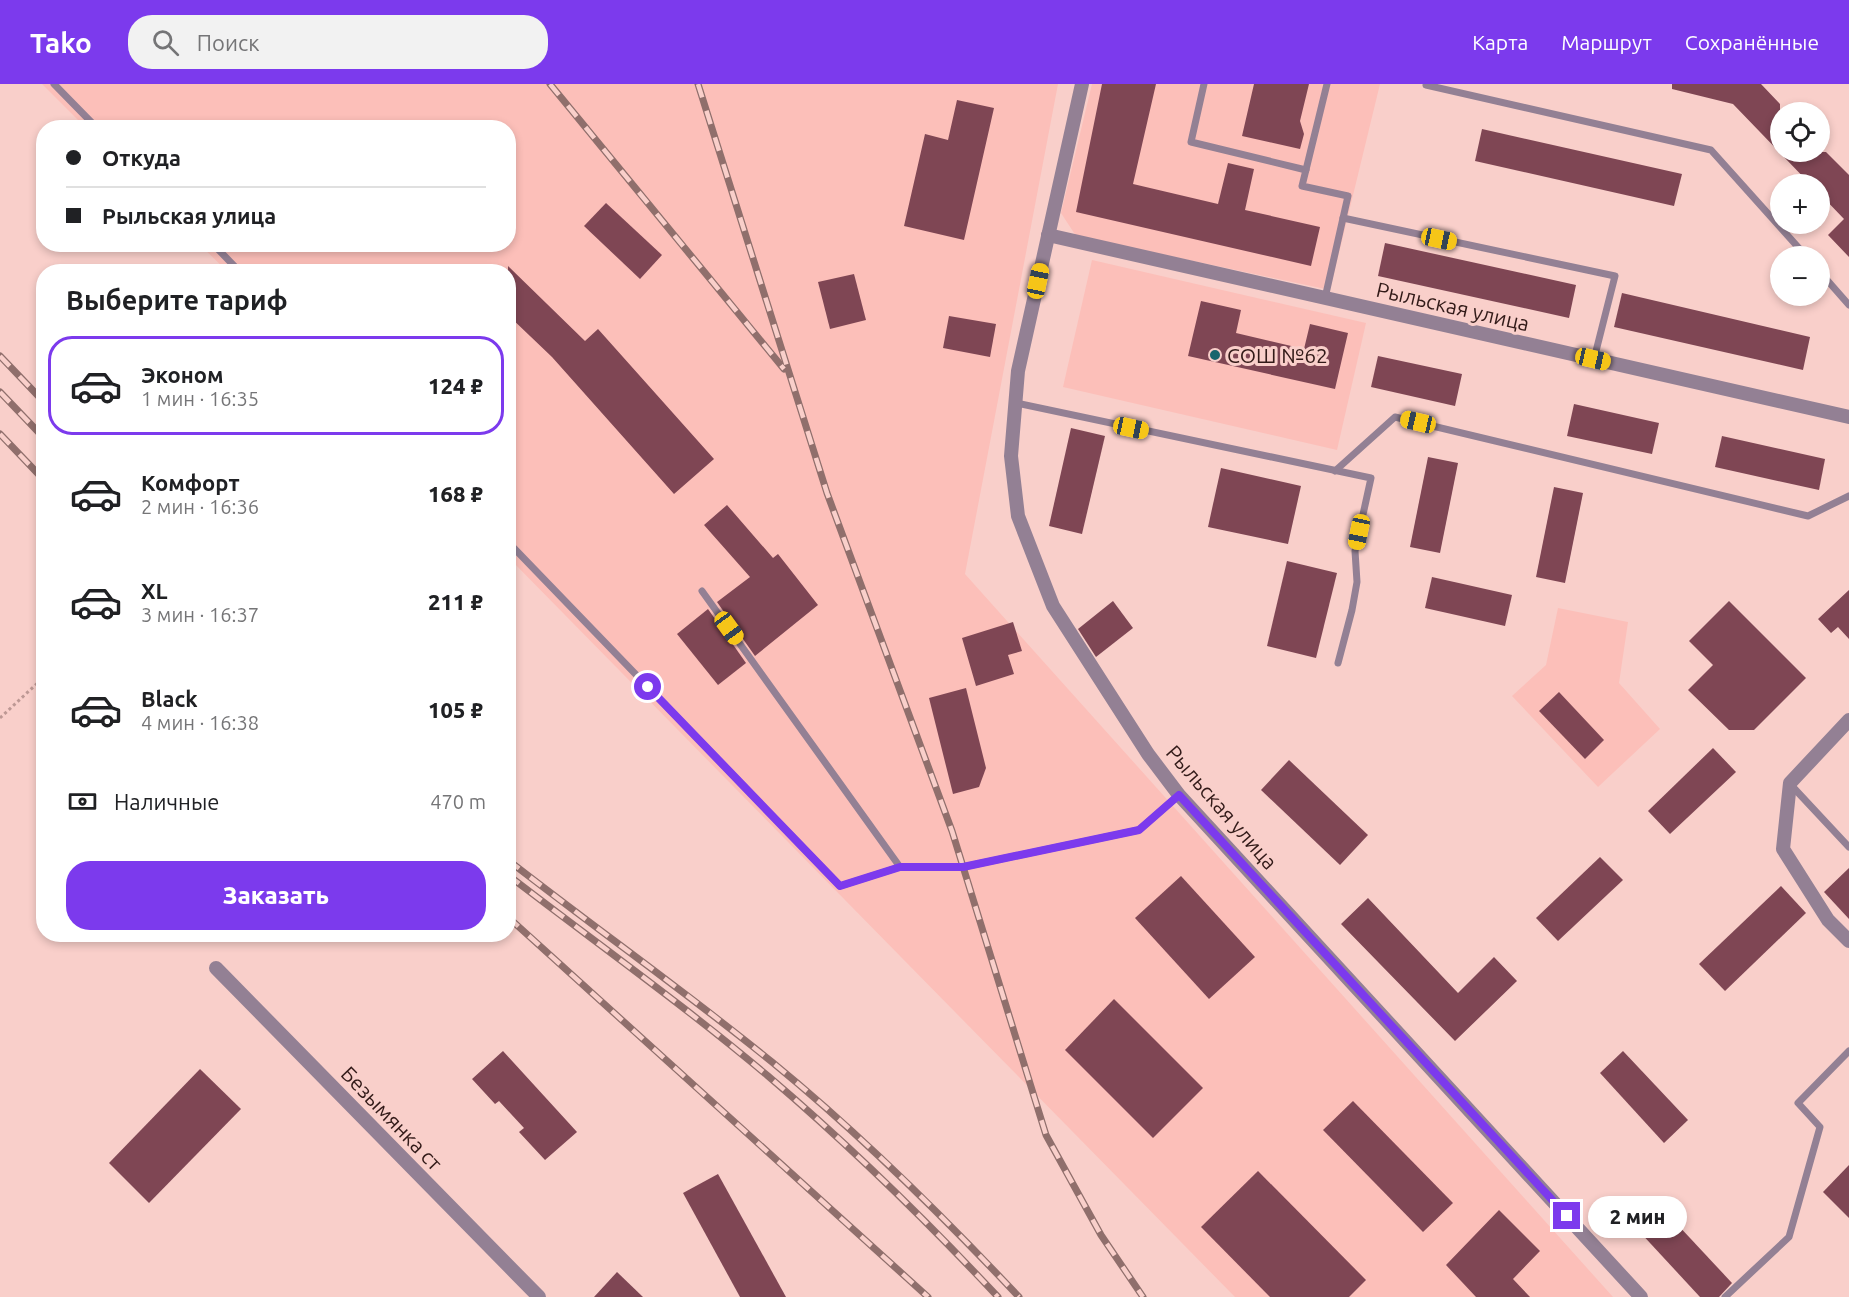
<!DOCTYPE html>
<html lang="ru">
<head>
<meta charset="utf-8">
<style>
  body { margin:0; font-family:Ubuntu,sans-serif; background:#f2f2f2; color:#202124; height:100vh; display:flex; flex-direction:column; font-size:22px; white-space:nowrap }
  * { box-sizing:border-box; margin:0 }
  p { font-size:20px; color:#757577 }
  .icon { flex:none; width:33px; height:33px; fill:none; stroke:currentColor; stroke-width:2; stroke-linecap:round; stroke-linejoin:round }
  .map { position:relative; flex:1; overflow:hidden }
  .drawer { position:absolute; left:36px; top:180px; width:480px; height:678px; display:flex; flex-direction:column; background:#fff; border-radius:24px; box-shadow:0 3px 9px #0003 }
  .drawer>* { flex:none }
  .top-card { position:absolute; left:36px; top:36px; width:480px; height:132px; border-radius:24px; box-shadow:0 3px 9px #0003; display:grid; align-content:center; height:132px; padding:0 30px; background:#fff }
  .tools { position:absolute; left:1770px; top:18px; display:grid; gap:12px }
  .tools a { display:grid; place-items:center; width:60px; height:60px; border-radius:50%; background:#fff; box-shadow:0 3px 9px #0003; font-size:30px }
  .end { position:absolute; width:27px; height:27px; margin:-14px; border:8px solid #7c3aed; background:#fff; box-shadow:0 0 0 3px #fff }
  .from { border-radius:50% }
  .bubble { position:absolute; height:42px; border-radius:21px; background:#fff; box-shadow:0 3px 9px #0003; font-size:20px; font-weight:800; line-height:42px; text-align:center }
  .car { position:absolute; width:18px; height:36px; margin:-18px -9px; border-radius:8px; box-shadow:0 0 4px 2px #0007; background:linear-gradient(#f5c518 24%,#345 0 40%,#f5c518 0 76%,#345 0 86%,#f5c518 0) }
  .top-card b { display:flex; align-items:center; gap:21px; height:57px; font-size:22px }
  .top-card b+b { border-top:2px solid #e0e0e0 }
  .top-card i { width:15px; height:15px; background:#202124 }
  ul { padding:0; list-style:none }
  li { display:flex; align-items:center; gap:18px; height:99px; margin:0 12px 9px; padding:0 18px; border:3px solid transparent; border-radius:24px }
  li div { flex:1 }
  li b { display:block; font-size:22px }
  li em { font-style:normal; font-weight:800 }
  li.current { border-color:#7c3aed }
  li>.icon { width:54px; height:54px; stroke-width:1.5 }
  h2 { padding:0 30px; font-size:27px; line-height:72px }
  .pay { display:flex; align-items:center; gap:15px; height:66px; padding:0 30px; font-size:22px }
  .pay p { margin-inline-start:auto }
  .primary-button { display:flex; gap:12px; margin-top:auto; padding:12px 30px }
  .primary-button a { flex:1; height:69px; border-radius:24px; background:#7c3aed; color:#fff; font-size:24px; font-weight:800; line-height:69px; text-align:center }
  header { display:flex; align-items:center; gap:36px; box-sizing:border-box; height:84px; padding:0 30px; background:#7c3aed; color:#fff }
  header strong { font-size:28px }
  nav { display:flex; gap:33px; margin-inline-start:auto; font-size:21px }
  .search { width:420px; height:54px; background:#f2f2f2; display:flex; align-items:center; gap:15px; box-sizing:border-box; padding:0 21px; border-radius:24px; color:#757577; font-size:22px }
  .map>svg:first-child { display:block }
</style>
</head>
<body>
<header>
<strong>Tako</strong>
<div class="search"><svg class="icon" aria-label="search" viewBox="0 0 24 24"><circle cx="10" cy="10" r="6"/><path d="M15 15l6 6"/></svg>Поиск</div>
<nav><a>Карта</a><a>Маршрут</a><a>Сохранённые</a></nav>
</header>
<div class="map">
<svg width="1849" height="1213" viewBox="0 0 1849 1213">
  <rect width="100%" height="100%" fill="#f9cfca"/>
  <g fill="#fcbfb9">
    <polygon points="42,0 1058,0 965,490 1613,1213 1235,1213 509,474 508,188 227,187 200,161 508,160 508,44 85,43"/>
    <polygon points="1092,0 1380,0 1330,206 1076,152 1061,129"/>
    <polygon points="1092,176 1366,239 1337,366 1063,303"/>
    <polygon points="1558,524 1628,538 1619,599 1660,645 1598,703 1512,612 1546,581"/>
  </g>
  <g fill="#7f4654">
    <polygon points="1102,0 1156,0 1133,100 1218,120 1228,79 1254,85 1245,126 1320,143 1311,182 1076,128"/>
    <polygon points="1254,0 1309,0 1300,37 1304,50 1300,65 1242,52"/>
    <polygon points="1672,0 1761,0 1780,20 1780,68 1826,68 1849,91 1849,173 1828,151 1844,135 1820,110 1820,100 1810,100 1733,20 1672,5"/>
    <polygon points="957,16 994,24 964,156 904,142 925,50 948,56"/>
    <polygon points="1482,45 1682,90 1674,122 1475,77"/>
    <polygon points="606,119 662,171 640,195 584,142"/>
    <polygon points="1385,159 1576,201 1569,234 1378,192"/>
    <polygon points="508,182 585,257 598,245 714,375 674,410 552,273 508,231"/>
    <polygon points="854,190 866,236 830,245 818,198"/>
    <polygon points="1622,209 1810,253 1803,286 1614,243"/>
    <polygon points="1201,217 1241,226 1236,249 1304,265 1310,240 1348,249 1335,305 1188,272"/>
    <polygon points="949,232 996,240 990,273 943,264"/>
    <polygon points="1378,272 1462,290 1455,322 1371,303"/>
    <polygon points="1574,320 1659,339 1652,370 1567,352"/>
    <polygon points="1071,344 1105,352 1082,450 1049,442"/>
    <polygon points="1722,352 1825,375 1819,406 1715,383"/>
    <polygon points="1428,373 1458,379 1440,469 1410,463"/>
    <polygon points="1221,384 1301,402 1288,460 1208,443"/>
    <polygon points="1554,403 1583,409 1565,499 1536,493"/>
    <polygon points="727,421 773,474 778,470 818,521 755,572 717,518 750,493 704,441"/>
    <polygon points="1287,477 1337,489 1316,574 1267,562"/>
    <polygon points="1432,493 1512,511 1505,542 1425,524"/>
    <polygon points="1849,506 1849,555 1838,543 1831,549 1818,535"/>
    <polygon points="1113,517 1133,544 1096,573 1078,545"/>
    <polygon points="1729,517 1806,594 1754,646 1729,646 1688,606 1713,581 1689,557"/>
    <polygon points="708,525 746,579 718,601 677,550"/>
    <polygon points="1013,538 1022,567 1008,571 1014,590 976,602 962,554"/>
    <polygon points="966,604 986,684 979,703 953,710 929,614"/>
    <polygon points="1559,608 1604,656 1585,675 1539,627"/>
    <polygon points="1713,664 1736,688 1670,750 1648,727"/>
    <polygon points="1289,676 1368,751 1340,781 1261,706"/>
    <polygon points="1600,773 1623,796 1558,857 1536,834"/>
    <polygon points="1849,784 1849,835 1824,808"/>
    <polygon points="1181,792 1255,873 1209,915 1135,834"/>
    <polygon points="1781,802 1806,829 1725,907 1699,880"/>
    <polygon points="1368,814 1458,909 1494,873 1517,897 1455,957 1341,840"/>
    <polygon points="1114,915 1203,1004 1153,1054 1065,966"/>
    <polygon points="503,967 577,1048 545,1076 519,1048 524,1044 499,1017 495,1020 472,995"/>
    <polygon points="1623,967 1688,1036 1664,1059 1600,989"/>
    <polygon points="200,985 241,1025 149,1119 109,1079"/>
    <polygon points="1353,1017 1453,1119 1423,1148 1323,1046"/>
    <polygon points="1849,1081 1849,1134 1823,1108"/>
    <polygon points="1258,1087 1366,1196 1349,1213 1270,1213 1201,1143"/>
    <polygon points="718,1090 786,1213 740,1213 683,1109"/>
    <polygon points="1662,1124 1732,1199 1719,1213 1700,1213 1638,1146"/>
    <polygon points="1499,1126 1540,1167 1513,1195 1530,1213 1476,1213 1446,1181"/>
    <polygon points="617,1188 643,1213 594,1213"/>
  </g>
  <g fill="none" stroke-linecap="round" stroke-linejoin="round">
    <polyline stroke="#bd9894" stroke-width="3" stroke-dasharray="3 3" stroke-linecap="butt" points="0,634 44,593"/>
    <g stroke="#938094" stroke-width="7">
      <polyline points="54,0 97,44"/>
      <polyline points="1204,0 1191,58 1306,86"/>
      <polyline points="1426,1 1711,66 1806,172"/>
      <polyline points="1343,134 1615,192 1594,275"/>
      <polyline points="213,160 240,188"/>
      <polyline points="1820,188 1849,221"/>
      <polyline points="1325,214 1348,112 1302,102 1327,0"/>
      <polyline points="1016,319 1371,394 1355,467 1357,498 1352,526 1338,579"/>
      <polyline points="1335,387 1395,333 1808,432 1849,412"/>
      <polyline points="508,458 840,802 900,783"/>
      <polyline points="702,507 900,783 963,783 1139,746 1179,711"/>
      <polyline points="1791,701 1849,763"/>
      <polyline points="1725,1213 1789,1153 1820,1043 1798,1019 1849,967"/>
    </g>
    <g stroke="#938094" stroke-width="14">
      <polyline points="1082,0 1018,287 1011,372 1018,432 1053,522 1148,670 1179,711 1641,1213"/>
      <polyline points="1048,151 1849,333"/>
      <polyline points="1849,636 1790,699 1783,765 1828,836 1849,857"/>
      <polyline points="216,884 539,1213"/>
    </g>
    <g stroke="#906f6c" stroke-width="7">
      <g id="rail">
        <polyline points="550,0 784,285"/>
        <polyline points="698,0 827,409 952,747 1046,1051 1101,1151 1143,1213"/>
        <polyline points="0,272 44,318"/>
        <polyline points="0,308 44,354"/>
        <polyline points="0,350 44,396"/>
        <path d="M508,776c87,68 178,132 264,202 88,72 169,152 247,235"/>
        <path d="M508,791c87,67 177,131 260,201 81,69 157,143 230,221"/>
        <polyline points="508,833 928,1213"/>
      </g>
    </g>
    <use href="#rail" stroke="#f9cfca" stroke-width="4.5" stroke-dasharray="14" stroke-linecap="butt"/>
  </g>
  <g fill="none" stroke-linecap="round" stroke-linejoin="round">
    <polyline stroke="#7c3aed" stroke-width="8" points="648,603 840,802 900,783 963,783 1139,746 1179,711 1567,1132"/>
  </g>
  <circle fill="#18656d" stroke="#f9cfca" stroke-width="2" cx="1215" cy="271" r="6"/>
  <g text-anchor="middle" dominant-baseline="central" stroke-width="6" stroke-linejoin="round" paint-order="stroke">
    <g font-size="21" fill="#321a18" stroke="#f9cfca">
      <text transform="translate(1453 222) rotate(13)">Рыльская улица</text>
      <text transform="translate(1222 723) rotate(49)">Рыльская улица</text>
      <text transform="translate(392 1034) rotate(46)">Безымянка ст</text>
    </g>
    <g font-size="21" fill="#321a18" stroke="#f9cfca" text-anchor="start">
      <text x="1227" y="271">СОШ №62</text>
    </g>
  </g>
</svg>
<div class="tools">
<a><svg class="icon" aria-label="locate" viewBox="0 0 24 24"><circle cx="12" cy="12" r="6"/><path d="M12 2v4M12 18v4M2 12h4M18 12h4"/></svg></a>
<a>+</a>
<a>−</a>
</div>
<i class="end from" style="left:648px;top:603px"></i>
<i class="end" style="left:1567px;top:1132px"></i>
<div class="bubble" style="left:1588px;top:1112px;width:99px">2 мин</div>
<i class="car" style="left:1439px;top:155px;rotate:102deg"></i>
<i class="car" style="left:1038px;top:197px;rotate:12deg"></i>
<i class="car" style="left:1593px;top:275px;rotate:103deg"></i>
<i class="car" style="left:1418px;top:338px;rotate:283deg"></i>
<i class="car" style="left:1131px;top:344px;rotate:102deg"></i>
<i class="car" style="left:1359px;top:448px;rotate:192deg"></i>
<i class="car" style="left:729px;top:544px;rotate:144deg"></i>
<div class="top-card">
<b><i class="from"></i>Откуда</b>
<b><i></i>Рыльская улица</b>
</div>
<section class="drawer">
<h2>Выберите тариф</h2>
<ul>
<li class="current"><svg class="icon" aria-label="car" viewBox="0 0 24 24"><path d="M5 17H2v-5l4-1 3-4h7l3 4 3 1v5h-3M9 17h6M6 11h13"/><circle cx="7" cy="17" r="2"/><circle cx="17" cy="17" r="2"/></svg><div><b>Эконом</b><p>1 мин · 16:35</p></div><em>124 ₽</em></li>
<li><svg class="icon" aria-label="car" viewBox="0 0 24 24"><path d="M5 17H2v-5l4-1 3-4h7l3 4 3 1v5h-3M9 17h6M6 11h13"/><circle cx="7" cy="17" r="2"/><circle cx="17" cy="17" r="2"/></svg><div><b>Комфорт</b><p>2 мин · 16:36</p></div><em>168 ₽</em></li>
<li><svg class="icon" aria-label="car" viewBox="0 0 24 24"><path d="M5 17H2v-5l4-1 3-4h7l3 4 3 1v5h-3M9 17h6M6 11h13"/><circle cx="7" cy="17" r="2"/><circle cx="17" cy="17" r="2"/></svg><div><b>XL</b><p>3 мин · 16:37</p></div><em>211 ₽</em></li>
<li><svg class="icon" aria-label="car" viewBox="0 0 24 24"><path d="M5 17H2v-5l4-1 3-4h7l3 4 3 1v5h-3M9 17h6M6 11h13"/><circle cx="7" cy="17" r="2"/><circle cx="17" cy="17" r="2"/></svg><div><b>Black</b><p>4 мин · 16:38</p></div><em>105 ₽</em></li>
</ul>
<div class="pay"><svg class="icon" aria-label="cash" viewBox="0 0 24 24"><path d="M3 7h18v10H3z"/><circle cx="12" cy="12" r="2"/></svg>Наличные<p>470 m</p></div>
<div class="primary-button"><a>Заказать</a></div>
</section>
</div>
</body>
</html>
